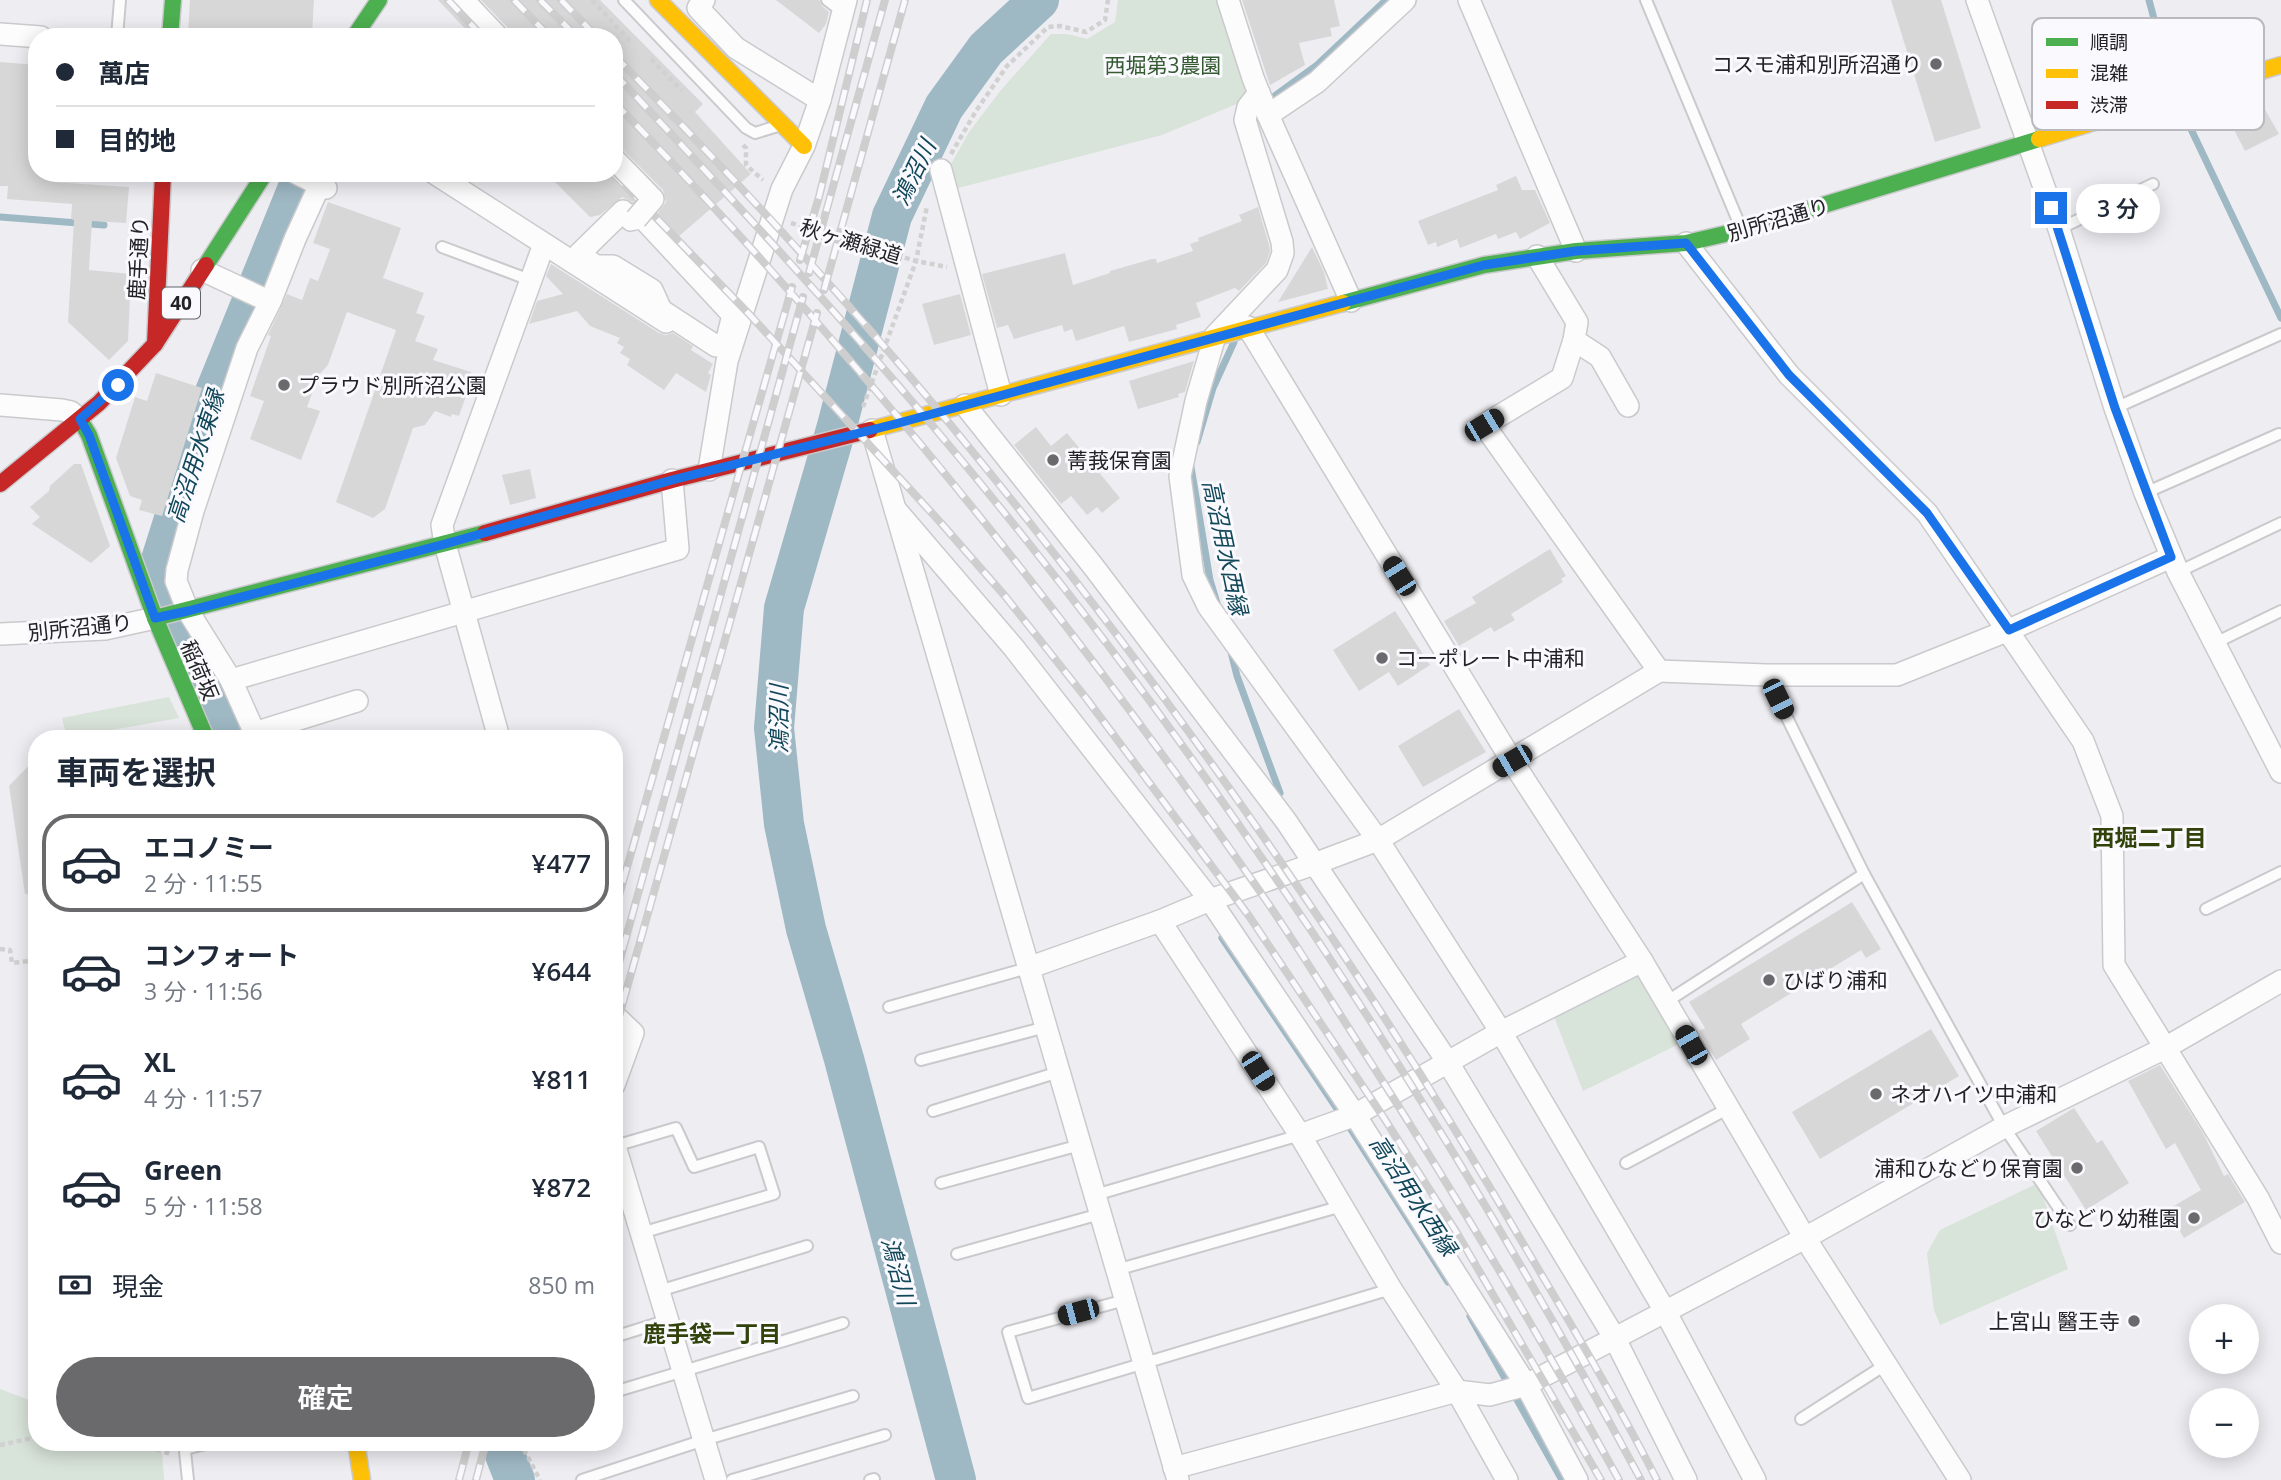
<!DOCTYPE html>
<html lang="ja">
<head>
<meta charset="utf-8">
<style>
  body { margin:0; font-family:"Open Sans","Noto Sans JP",sans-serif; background:#f2f2f3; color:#1f2937; height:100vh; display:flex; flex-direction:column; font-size:26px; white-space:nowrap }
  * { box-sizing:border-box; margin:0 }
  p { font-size:23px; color:#747a83 }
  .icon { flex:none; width:38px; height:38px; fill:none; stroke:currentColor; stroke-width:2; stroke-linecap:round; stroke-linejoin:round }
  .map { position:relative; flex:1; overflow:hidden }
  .drawer { position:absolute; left:28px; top:730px; width:595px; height:721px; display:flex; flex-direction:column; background:#fff; border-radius:28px; box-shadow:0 4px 18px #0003 }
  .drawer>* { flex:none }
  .top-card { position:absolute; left:28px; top:28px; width:595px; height:154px; border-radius:28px; box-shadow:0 4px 18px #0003; display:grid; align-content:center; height:154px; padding:0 28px; background:#fff }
  .tools { position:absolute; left:2189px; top:1304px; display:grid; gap:14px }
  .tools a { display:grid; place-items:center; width:70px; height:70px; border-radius:50%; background:#fff; box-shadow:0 4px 18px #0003; font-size:35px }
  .end { position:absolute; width:32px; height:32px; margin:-16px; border:9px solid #1a73e8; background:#fff; box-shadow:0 0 0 4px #fff }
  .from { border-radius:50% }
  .bubble { position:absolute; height:49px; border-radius:24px; background:#fff; box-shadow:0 4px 18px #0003; font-size:23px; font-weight:600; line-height:49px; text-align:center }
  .car { position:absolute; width:21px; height:42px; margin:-21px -10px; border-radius:9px; box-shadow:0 0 5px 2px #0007; background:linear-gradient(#222 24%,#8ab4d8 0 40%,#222 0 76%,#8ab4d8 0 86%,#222 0) }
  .top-card b { display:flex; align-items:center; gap:24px; height:66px; font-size:26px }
  .top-card b+b { border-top:2px solid #e0e1e3 }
  .top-card i { width:18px; height:18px; background:#1f2937 }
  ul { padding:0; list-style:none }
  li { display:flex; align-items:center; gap:21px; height:98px; margin:0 14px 10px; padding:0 14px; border:4px solid transparent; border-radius:28px }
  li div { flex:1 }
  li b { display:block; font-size:26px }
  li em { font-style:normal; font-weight:600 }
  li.current { border-color:#6a6a6d }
  li>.icon { width:63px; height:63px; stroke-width:1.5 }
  h2 { padding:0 28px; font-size:32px; line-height:84px }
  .pay { display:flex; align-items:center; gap:18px; height:77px; padding:0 28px; font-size:26px }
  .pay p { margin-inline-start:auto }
  .action { display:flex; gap:14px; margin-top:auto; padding:14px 28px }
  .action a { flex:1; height:80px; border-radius:42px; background:#6a6a6d; color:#fff; font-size:28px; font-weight:600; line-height:80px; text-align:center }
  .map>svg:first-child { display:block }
</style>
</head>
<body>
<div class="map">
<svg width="2281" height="1480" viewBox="0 0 2281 1480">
  <rect width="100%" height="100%" fill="#eeedf2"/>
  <g fill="#d8e3d9">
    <polygon points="1118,0 1219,0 1251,90 1239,103 1162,135 954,189 949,168 969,132 1001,90 1051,34 1067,34 1087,39 1115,22"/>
    <polygon points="169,697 179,718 67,738 62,718"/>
    <polygon points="1642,961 1683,1042 1583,1091 1553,1014"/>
    <polygon points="2038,1183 2068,1269 1940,1325 1934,1310 1927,1253 1940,1230"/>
    <polygon points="0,1389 37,1403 37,1442 134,1442 162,1453 164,1480 0,1480"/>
  </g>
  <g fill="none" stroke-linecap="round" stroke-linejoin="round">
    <g stroke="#9eb8c4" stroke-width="7">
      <polyline points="2149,0 2173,90"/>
      <polyline points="1265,103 1317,65 1386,0"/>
      <polyline points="2179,104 2281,318"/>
      <polyline points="0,217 104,225"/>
      <polyline points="1197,442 1213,388 1234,342"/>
      <polyline points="1191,467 1210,580 1217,603"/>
      <polyline points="1230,648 1237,676 1280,793"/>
      <polyline points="1222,938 1352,1131 1448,1282"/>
      <polyline points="1470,1316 1562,1480"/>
    </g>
    <g stroke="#9eb8c4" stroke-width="40">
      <path d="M231,738c-21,-41 -74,-132 -71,-175l51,-161 86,-212 9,-17"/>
      <polyline points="500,1442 515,1480"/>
      <polyline points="956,1480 844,1059 806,929 784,824 774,728 784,608 837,426 892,216 944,107 986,49 1039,0"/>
    </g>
  </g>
  <g fill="#d8d7d8">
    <polygon points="190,0 314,0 312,35 246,30 245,37 188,33"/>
    <polygon points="438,0 450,0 453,9 480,37 473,37"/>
    <polygon points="481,0 600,0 703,104 695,112 751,174 678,237 657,214 666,202 663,190 623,150 614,146 614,37 511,37 508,28"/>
    <polygon points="776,0 819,0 822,6 829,12 826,24 819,33"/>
    <polygon points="1242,0 1334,0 1340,26 1330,28 1332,36 1299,43 1305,65 1270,85"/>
    <polygon points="1891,0 1941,0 1981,128 1935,142"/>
    <polygon points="0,62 37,65 37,173 54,173 53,182 129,187 126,223 92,221 89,270 131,274 128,341 109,360 68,322 74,220 71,219 72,204 7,199 8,186 0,186"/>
    <polygon points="2263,106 2279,134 2245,151 2231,124"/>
    <polygon points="546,173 610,173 635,200 632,202 622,197 600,215 590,217"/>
    <polygon points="1516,176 1522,190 1535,190 1550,223 1520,239 1516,232 1498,239 1496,234 1460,248 1457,239 1437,247 1436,242 1428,245 1418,221 1498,190 1496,185"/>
    <polygon points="328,202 401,228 383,278 424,293 416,313 425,316 415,341 438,349 433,360 471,372 470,377 472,379 459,416 452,414 451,417 435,411 425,425 413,428 385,509 373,518 336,502 396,330 347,312 328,365 319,375 307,407 320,411 301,460 250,439 264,401 250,396 271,336 268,335 287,294 302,300 310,278 318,281 330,249 313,243"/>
    <polygon points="1258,207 1269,245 1270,251 1266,263 1239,291 1235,288 1196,303 1201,317 1176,325 1177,329 1129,342 1124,326 1076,341 1072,329 1064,332 1062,325 1014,339 1008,325 997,328 982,274 1065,253 1073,285 1110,273 1110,271 1152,259 1156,259 1157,263 1193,251 1190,244 1199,241 1198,238 1242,221 1239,215"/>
    <polygon points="1312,247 1324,272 1328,289 1278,302"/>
    <polygon points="551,264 659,333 666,335 673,333 693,346 691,350 713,364 708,373 711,375 706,392 676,373 664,390 627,365 630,359 620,353 624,347 617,343 620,338 590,326 577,311 529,324 537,301 563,294 546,276"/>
    <polygon points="960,294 971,335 934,345 922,304"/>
    <polygon points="1194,361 1185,392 1178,394 1179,397 1138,409 1129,381"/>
    <polygon points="156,373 202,388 162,516 139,510 142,500 130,496 116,458 135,397 147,401"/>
    <polygon points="1036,427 1051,446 1067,433 1120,498 1102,513 1097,507 1087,515 1071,496 1061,504 1014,445"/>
    <polygon points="74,464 81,464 110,546 91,563 32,524 40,517 30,507 49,491 50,486"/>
    <polygon points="530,469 536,498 510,505 502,475"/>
    <polygon points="1550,549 1566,576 1561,579 1563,582 1511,614 1515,620 1494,632 1491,627 1459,646 1444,621 1476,603 1472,597"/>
    <polygon points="1395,611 1430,665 1398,686 1389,672 1359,691 1333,650"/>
    <polygon points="1459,709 1486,752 1423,787 1398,746"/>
    <polygon points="37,757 37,893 25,894 9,786"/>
    <polygon points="1852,902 1881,949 1866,958 1861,950 1741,1024 1750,1039 1716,1060 1699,1031 1705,1028 1689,1002"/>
    <polygon points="1931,1029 1959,1076 1820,1159 1792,1112"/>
    <polygon points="2160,1065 2203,1133 2224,1176 2228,1174 2245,1202 2184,1238 2167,1210 2201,1190 2175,1143 2166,1149 2128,1081"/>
    <polygon points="2074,1108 2097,1143 2102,1140 2129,1183 2086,1210 2036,1131"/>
  </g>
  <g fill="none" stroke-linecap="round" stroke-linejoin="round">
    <g stroke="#cacacd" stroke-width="14">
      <g id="lane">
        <polyline points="624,0 746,128 755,133 781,125"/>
        <polyline points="827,0 843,12"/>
        <polyline points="1646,0 1741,228"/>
        <polyline points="117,37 120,0"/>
        <polyline points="2059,229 2153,184"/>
        <polyline points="442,247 530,280"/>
        <polyline points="2115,408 2281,334"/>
        <polyline points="2145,493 2279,434"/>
        <polyline points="2178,572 2281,523"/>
        <polyline points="2215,643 2281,611"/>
        <polyline points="1766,675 1864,874 2004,1127 2070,1225"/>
        <polyline points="2206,909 2281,872"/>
        <polyline points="1666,1002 1864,874"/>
        <polyline points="889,1007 1028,968"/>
        <polyline points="921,1060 1046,1027"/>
        <polyline points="933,1111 1059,1072"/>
        <polyline points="615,1146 676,1128 694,1167 759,1147 774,1194 641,1233"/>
        <polyline points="1626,1163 1729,1108"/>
        <polyline points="941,1183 1080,1145"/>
        <polyline points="1095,1195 1300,1135"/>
        <polyline points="957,1254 1100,1214"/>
        <polyline points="1116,1270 1342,1206"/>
        <polyline points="659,1291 807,1246"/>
        <polyline points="1125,1300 1008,1332 1028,1398 1391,1289"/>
        <polyline points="614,1337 668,1320"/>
        <polyline points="614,1392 843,1323"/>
        <polyline points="1801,1419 1885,1365"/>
        <polyline points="184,1442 188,1480"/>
        <polyline points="185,1449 214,1442"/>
        <polyline points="582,1480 704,1440 853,1396"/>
        <polyline points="732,1480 885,1435"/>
        <polyline points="870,1480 874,1479"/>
      </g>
    </g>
    <g stroke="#cacacd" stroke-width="24">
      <g id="street">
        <polyline points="463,0 498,37"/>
        <polyline points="704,0 698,8 736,48 820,100"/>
        <polyline points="1228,0 1253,78 1268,115 1351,301"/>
        <polyline points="1469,0 1576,251"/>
        <polyline points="1977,0 2059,229 2115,408 2145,493 2178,572 2281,772"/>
        <polyline points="0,34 41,37"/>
        <polyline points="1259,93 1248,107 1245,120 1282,242 1283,253 1277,270 1215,336 1196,401 1180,476 1193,575 1208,606 1378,840 1501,1032 1665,1311 1755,1480"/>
        <polyline points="1268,115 1317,82 1405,0"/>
        <polyline points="941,170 1001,395"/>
        <polyline points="296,173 326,188"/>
        <polyline points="434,173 666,322"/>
        <polygon points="623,211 631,220 638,213 733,315 726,343 716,346 661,310 652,290 613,266 596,266 579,254"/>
        <polyline points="1686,243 1789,375 1927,513 2083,741 2112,816 2114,965 2258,1198 2281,1243"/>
        <polyline points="1537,256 1577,322 1574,340 1562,378 1484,425 1659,671 1766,675 1897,675 2009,630 2171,557"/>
        <polyline points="202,270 262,298 271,300"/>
        <polyline points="1248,327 1512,761 1642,961 1805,1238 1960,1480"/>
        <polyline points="1574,340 1600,357 1628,406"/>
        <polyline points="0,405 62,410 71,412 80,420"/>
        <polyline points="965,405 1093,566 1286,821 1447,1061 1614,1337 1686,1480"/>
        <polyline points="872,430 1178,1480"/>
        <polyline points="709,470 727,361 782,189 804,146 820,100 846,0"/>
        <polyline points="895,509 1014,648 1210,900 1355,1115 1526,1385 1577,1480"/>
        <polyline points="0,634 105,629 155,618"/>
        <polyline points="231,680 678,549 672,480"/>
        <polyline points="254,733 357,701"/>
        <polyline points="257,738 231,680 188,611 176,581 177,570 193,511 247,348 271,300 295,239 325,173"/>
        <polyline points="499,738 445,544 442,525 544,244"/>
        <polyline points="1160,921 1210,900 1314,864 1378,840 1659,671"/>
        <polyline points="1028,968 1160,921 1300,1135 1391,1289 1457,1391 1174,1468"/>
        <polyline points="614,1015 633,1033 614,1085"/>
        <polyline points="1300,1135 1353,1116 1501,1032 1642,961"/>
        <polyline points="614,1143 716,1480"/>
        <polyline points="1507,1480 1457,1391 1490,1395 1526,1385 1805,1238 2004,1127 2165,1048 2281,981"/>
      </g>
    </g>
    <g stroke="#cacacd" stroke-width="19">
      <g id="fast">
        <polyline points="170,37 173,0"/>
        <polyline points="354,37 379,0"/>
        <polyline points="206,265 265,173"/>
        <polyline points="1343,303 1484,265 1576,251 1686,243 1742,230 2039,139"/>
        <polyline points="80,420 89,435 155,618 206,738"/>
        <polyline points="155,618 485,533"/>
      </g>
    </g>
    <g stroke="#cacacd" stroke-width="19">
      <g id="slow">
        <polyline points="658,0 804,146"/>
        <polyline points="2039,139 2281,65"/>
        <polyline points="870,430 1343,303"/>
        <polyline points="356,1442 362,1480"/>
      </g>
    </g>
    <g stroke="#cacacd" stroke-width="19">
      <g id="jam">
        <polyline points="155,344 163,173"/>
        <polyline points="0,484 99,403 155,344 206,265"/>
        <polyline points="485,533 672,480 870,430"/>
      </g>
    </g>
    <g stroke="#d1d1d2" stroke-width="4.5" stroke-dasharray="5 3.5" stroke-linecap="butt">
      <polyline points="592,0 630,41"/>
      <polyline points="651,59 682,91"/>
      <polyline points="743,145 746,148 746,165 763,180"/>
      <polyline points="951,154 976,111 1007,66 1048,27 1060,26 1086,32 1105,20 1108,0"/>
      <polyline points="791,223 916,261 947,267"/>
      <polyline points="863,407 916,261 927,206"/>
      <polyline points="0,949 10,950 12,963 37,960"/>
      <polyline points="132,1442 171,1454"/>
      <polyline points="520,1442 540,1480"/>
      <polyline points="0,1445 37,1437"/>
    </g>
    <use href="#lane" stroke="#fcfcfd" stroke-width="10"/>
    <use href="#street" stroke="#fcfcfd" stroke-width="21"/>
    <use href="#fast" stroke="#4caf50" stroke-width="16"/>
    <use href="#slow" stroke="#ffc107" stroke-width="16"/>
    <use href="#jam" stroke="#c62828" stroke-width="16"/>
    <g stroke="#cecece" stroke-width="8">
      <g id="rail">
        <polyline points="448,0 483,37"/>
        <polyline points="514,0 550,37"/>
        <polyline points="540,0 577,37"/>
        <polyline points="561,0 597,37"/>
        <path d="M614,55c124,127 246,258 358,396 203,248 387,512 549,789 47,79 94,158 136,240"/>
        <path d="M614,73c108,115 216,231 318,352 273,324 508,682 709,1055"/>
        <path d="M614,102c238,245 453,512 647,791 36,52 69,106 103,159 90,140 175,282 255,428"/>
        <polyline points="613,173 749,314 941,523 1005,596 1086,698 1249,916 1384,1118 1457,1233 1601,1480"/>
        <polyline points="800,260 819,197 867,0"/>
        <polyline points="809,273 885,0"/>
        <polyline points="824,290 905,0"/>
        <polyline points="614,913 792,287"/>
        <polyline points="614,981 803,297"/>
        <polyline points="614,1034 817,313"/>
        <polyline points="459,1480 469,1442"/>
        <polyline points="476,1480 486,1442"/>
      </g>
    </g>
    <use href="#rail" stroke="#faf9fe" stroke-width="5" stroke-dasharray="16" stroke-linecap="butt"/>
    <g stroke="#cacacd" stroke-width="24" stroke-linecap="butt">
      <polyline id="street-bridge" points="614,159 653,199 636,219"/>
    </g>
    <use href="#street-bridge" stroke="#fcfcfd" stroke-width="21"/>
  </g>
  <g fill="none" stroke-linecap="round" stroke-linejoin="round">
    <polyline stroke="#1a73e8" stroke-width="9" points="118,385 80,419 89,435 155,618 188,611 445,544 672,480 895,424 1484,265 1576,251 1686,243 1789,375 1927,513 2009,630 2171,557 2115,408 2051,208"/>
  </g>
  <g fill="#6a6a6d" stroke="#faf9fe" stroke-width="2.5">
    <circle cx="1936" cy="64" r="7"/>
    <circle cx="284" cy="385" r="7"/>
    <circle cx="1053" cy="460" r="7"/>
    <circle cx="1382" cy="658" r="7"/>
    <circle cx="1769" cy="980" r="7"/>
    <circle cx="1876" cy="1094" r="7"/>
    <circle cx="2077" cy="1168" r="7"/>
    <circle cx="2194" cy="1218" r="7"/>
    <circle cx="2134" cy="1321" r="7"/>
  </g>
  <g text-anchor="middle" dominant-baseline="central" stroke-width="6" stroke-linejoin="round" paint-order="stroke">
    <rect fill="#faf9fe" stroke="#646366" stroke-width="2" x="162" y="287.5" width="38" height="31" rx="5"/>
    <g font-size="19" font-weight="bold" fill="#232325">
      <text x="181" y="303">40</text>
    </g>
    <g font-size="21" fill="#232325" stroke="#faf9fe" text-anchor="start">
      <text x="1922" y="64" text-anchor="end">コスモ浦和別所沼通り</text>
      <text x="298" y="385">プラウド別所沼公園</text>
      <text x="1067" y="460">菁莪保育園</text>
      <text x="1396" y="658">コーポレート中浦和</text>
      <text x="1783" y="980">ひばり浦和</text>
      <text x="1890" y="1094">ネオハイツ中浦和</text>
      <text x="2063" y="1168" text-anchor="end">浦和ひなどり保育園</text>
      <text x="2180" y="1218" text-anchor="end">ひなどり幼稚園</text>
      <text x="2120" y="1321" text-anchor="end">上宮山 醫王寺</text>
    </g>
    <g font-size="21" fill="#355a32" stroke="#faf9fe">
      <text x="1163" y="65">西堀第3農園</text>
    </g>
    <g font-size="21" fill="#232325" stroke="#faf9fe">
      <text transform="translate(1778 219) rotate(-16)">別所沼通り</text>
      <text transform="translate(851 241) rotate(17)">秋ヶ瀬緑道</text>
      <text transform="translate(138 258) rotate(-87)">鹿手通り</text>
      <text transform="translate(80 627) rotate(-6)">別所沼通り</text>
      <text transform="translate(200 670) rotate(67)">稲荷坂</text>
    </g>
    <g font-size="23" font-style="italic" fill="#114859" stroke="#faf9fe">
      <text transform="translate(913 172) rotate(-64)">鴻沼川</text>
      <text transform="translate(195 456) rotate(-72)">高沼用水東縁</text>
      <text transform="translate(1226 547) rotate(78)">高沼用水西縁</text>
      <text transform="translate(778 719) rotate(-90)">鴻沼川</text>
      <text transform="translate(1414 1195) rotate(57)">高沼用水西縁</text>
      <text transform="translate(899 1271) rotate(75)">鴻沼川</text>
    </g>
    <g font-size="23" font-weight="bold" fill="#31420b" stroke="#faf9fe">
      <text x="2149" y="837">西堀二丁目</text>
      <text x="712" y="1333">鹿手袋一丁目</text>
    </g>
  </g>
  <rect x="2032" y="18" width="232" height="112" rx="10" fill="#faf9fe" stroke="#bab9bd" stroke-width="2"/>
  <rect x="2046" y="38" width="32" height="8" fill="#4caf50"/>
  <rect x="2046" y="69" width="32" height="9" fill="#ffc107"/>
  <rect x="2046" y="101" width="32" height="8" fill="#c62828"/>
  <g font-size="19" fill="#232325">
    <text x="2090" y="49">順調</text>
    <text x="2090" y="80">混雑</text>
    <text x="2090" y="112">渋滞</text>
  </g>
</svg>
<div class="tools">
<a>+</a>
<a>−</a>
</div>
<i class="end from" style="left:118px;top:385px"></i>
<i class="end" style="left:2051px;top:208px"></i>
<div class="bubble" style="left:2076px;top:184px;width:84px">3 分</div>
<i class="car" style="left:1484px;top:425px;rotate:59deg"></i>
<i class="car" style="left:1399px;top:576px;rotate:328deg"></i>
<i class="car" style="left:1778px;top:699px;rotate:154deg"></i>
<i class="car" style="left:1512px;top:761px;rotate:240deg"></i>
<i class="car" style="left:1691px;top:1045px;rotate:330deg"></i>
<i class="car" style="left:1258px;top:1071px;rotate:147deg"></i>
<i class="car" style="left:1078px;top:1312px;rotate:255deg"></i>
<div class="top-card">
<b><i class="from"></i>萬店</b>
<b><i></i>目的地</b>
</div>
<section class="drawer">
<h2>車両を選択</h2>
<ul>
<li class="current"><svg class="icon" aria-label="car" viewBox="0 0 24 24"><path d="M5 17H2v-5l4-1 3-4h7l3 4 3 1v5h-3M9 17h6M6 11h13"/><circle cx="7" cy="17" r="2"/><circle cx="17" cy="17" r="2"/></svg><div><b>エコノミー</b><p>2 分 · 11:55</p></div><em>¥477</em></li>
<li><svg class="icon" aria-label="car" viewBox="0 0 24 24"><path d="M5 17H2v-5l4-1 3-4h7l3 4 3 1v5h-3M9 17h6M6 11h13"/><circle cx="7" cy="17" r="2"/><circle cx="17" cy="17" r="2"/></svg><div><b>コンフォート</b><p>3 分 · 11:56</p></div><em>¥644</em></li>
<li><svg class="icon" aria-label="car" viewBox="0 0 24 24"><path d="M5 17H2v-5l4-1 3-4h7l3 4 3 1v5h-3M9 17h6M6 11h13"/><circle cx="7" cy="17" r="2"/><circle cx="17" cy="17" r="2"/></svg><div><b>XL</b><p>4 分 · 11:57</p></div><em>¥811</em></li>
<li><svg class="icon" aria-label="car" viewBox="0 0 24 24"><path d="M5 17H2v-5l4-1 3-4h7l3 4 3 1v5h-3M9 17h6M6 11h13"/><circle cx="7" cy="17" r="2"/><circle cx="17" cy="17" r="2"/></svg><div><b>Green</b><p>5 分 · 11:58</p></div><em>¥872</em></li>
</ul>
<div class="pay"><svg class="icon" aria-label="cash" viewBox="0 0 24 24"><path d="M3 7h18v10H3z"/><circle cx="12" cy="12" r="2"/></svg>現金<p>850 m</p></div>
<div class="action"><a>確定</a></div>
</section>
</div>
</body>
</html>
